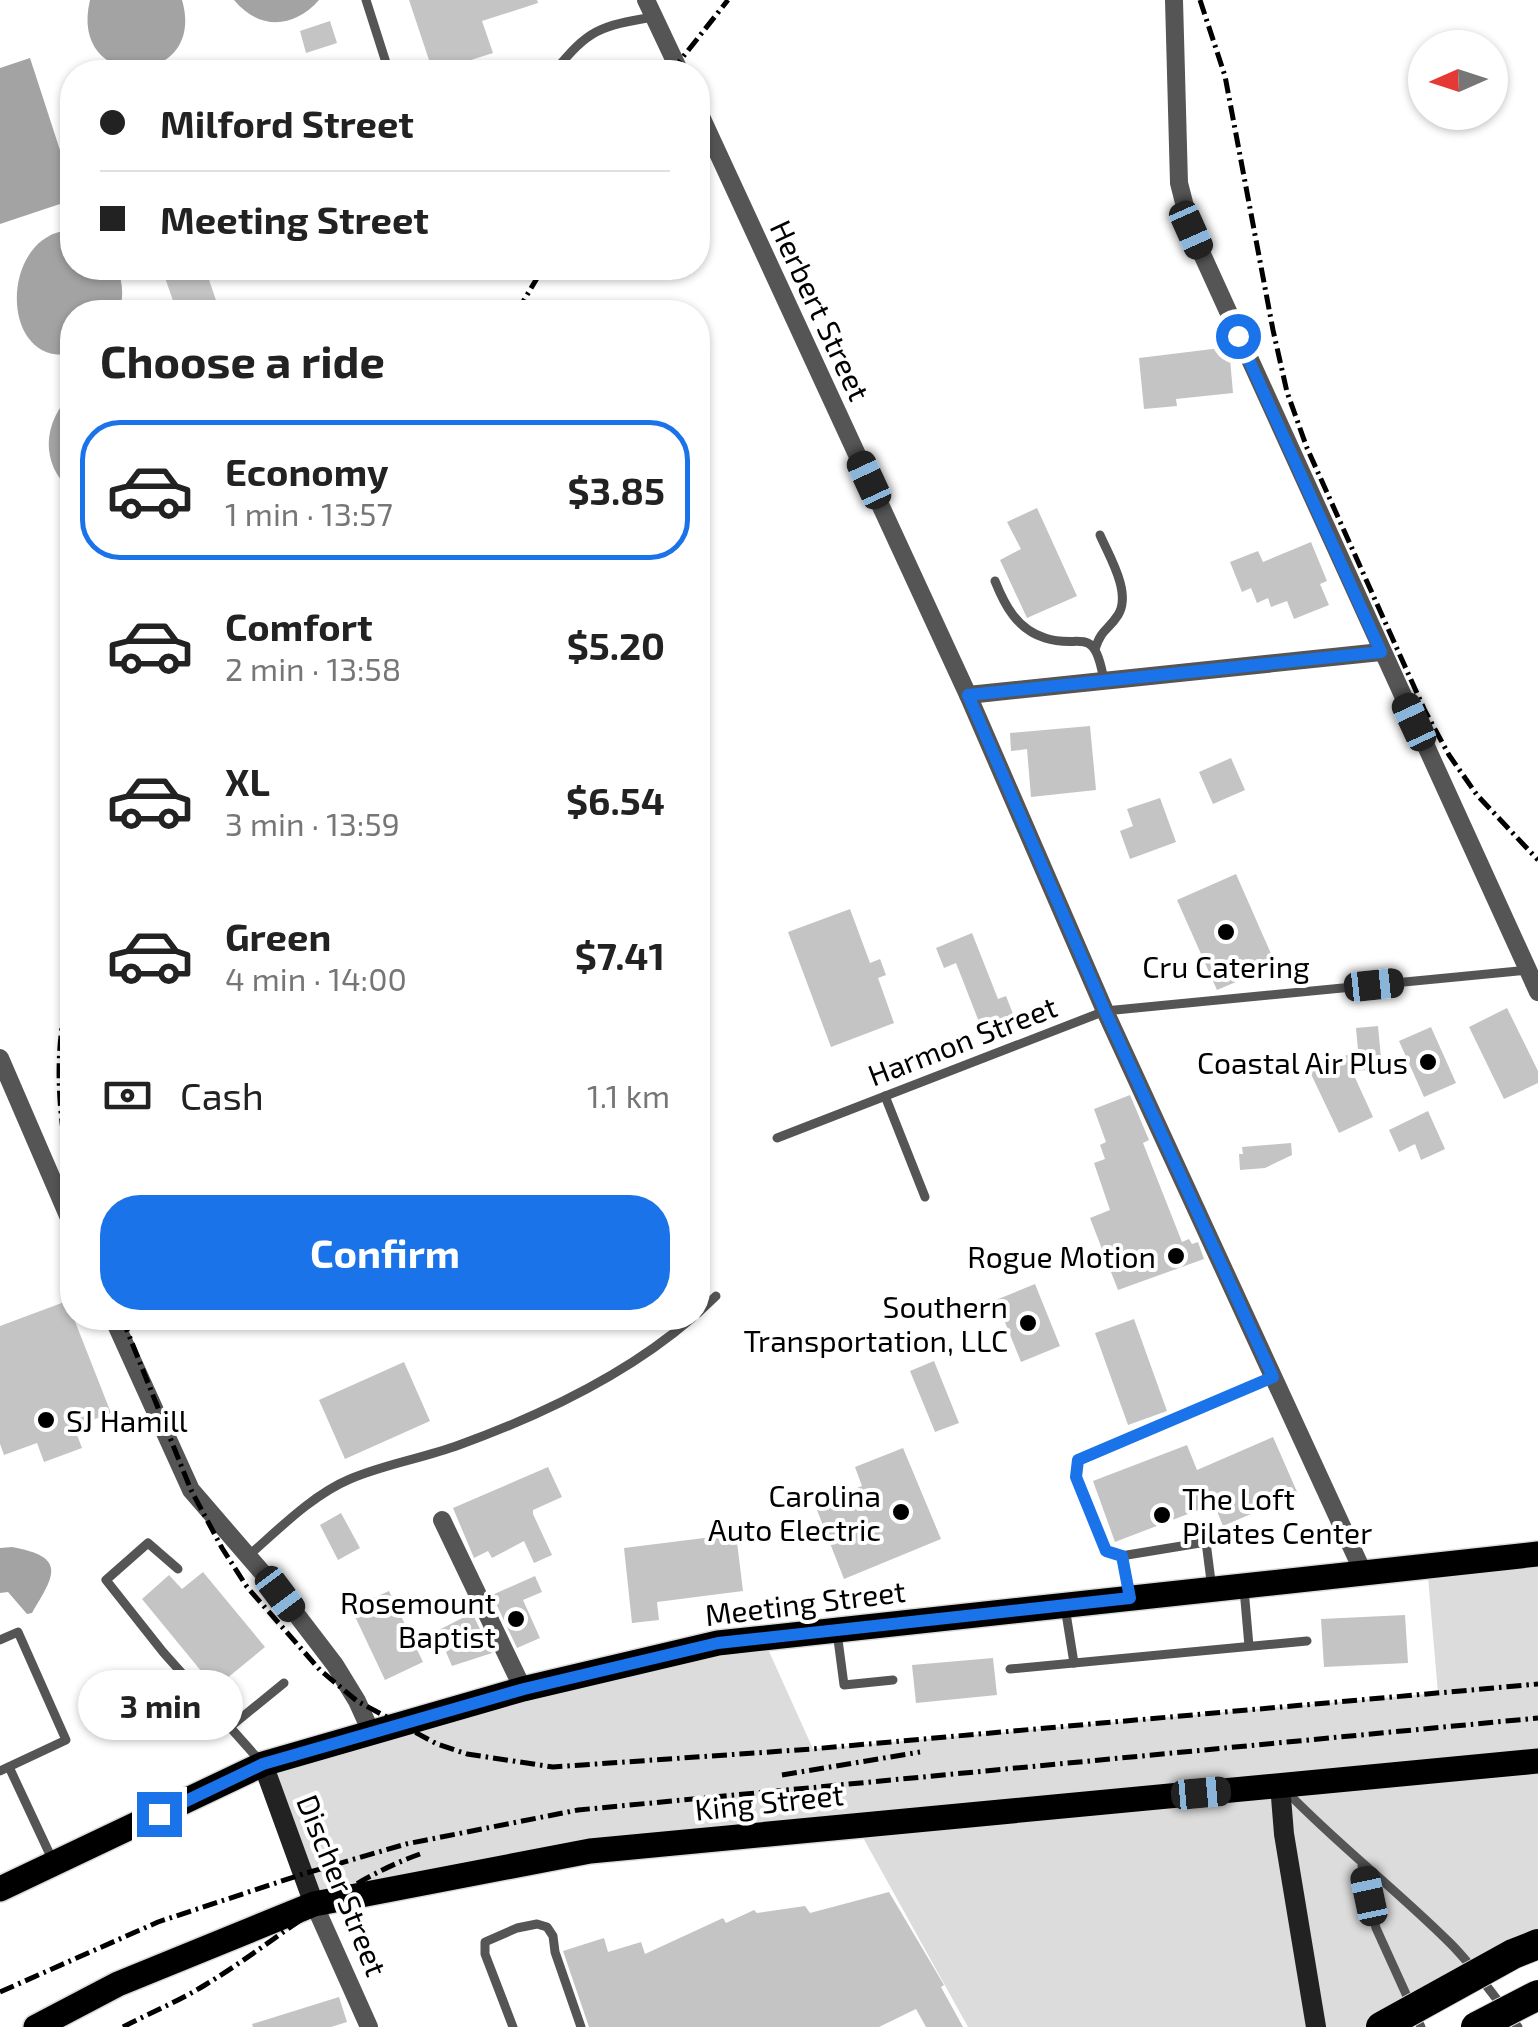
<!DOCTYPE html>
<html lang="en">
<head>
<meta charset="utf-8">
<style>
  body { margin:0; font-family:"Exo 2",sans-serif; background:#f2f2f2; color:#222; height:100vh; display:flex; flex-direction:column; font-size:38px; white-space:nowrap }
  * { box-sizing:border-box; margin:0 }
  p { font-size:32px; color:#767676 }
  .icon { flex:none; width:55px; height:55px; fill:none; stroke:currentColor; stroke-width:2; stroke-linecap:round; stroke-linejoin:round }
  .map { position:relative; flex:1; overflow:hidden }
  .panel { position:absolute; left:60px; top:300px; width:650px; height:1030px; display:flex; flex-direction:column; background:#fff; border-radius:40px; box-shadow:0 2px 8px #0004 }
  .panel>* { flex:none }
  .top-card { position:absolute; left:60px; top:60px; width:650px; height:220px; border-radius:40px; box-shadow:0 2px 8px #0004; display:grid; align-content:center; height:220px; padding:0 40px; background:#fff }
  .needle { width:65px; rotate:267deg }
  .controls { position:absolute; left:1408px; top:30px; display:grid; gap:20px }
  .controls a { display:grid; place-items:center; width:100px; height:100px; border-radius:50%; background:#fff; box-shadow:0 2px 8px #0004; font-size:50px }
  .end { position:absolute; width:45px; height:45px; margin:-22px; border:12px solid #1a73e8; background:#fff; box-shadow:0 0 0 5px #fff }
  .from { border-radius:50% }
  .bubble { position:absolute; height:70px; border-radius:35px; background:#fff; box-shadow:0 2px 8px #0004; font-size:32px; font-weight:700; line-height:70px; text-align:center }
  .car { position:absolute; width:30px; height:60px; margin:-30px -15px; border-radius:12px; box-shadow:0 0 8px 2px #0007; background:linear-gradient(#222 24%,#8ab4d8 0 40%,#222 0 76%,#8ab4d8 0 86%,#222 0) }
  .top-card b { display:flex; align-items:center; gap:35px; height:95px; font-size:38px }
  .top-card b+b { border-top:2px solid #e0e0e0 }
  .top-card i { width:25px; height:25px; background:#222 }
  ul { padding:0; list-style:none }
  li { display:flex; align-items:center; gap:30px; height:140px; margin:0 20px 15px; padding:0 20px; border:5px solid transparent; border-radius:40px }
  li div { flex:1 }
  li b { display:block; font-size:38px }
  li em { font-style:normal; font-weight:700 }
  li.active { border-color:#1a73e8 }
  li>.icon { width:90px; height:90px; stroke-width:1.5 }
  h2 { padding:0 40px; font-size:45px; line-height:120px }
  .pay { display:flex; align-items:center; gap:25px; height:110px; padding:0 40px; font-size:38px }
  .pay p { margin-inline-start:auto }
  .primary-button { display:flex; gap:20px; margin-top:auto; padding:20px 40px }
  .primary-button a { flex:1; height:115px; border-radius:40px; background:#1a73e8; color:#fff; font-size:40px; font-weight:700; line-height:115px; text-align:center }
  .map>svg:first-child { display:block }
</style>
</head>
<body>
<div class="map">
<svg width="1538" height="2027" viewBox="0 0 1538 2027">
  <rect width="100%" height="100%" fill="#fff"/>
  <polygon fill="#dcdcdc" points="1538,1554 1538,1944 1381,2027 968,2027 856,1825 590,1851 314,1904 263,1764 763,1638 813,1749 1438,1693 1427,1566"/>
  <g fill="#a3a3a3">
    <path d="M90,0h92c26,89 -115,94 -92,0z"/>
    <path d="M234,0h85c-26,29 -60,30 -85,0z"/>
    <polygon points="30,58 72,187 72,200 0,224 0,68"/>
    <path d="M63,231l9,1v36h45c6,15 7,28 2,44h-47v42c-72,12 -72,-111 -9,-123z"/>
    <path d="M72,393v99c-33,-29 -29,-70 0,-99z"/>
    <path d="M12,1547c55,10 43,28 20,66l-5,1 -19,-22 -8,1v-45z"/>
  </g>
  <g fill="#c4c4c4">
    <polygon points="409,0 537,0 538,3 482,21 493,53 433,72"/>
    <polygon points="330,21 337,43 306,53 300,31"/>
    <polygon points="186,268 205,268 220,312 177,312 164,275"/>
    <polygon points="1229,347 1233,393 1176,399 1177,406 1144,409 1139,358"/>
    <polygon points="1037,508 1077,596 1027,618 1000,560 1021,549 1007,522"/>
    <polygon points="1311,542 1327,581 1320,584 1329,605 1294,619 1287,601 1271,607 1268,598 1257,603 1251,588 1242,592 1230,562 1258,551 1263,562"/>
    <polygon points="1090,726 1096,790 1031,797 1027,749 1011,751 1010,733"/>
    <polygon points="1231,758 1245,790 1213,804 1199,772"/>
    <polygon points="1160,798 1176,842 1130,859 1120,831 1133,826 1127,809"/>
    <polygon points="1236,874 1276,965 1217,990 1177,900"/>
    <polygon points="850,909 870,963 880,959 886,975 878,978 894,1023 831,1047 788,932"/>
    <polygon points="972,933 998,999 1006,996 1013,1014 981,1027 956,963 944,968 936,948"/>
    <polygon points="1507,1008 1538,1071 1538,1083 1504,1099 1469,1027"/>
    <polygon points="1378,1026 1382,1069 1352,1071 1373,1117 1339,1133 1310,1072 1358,1050 1356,1028"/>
    <polygon points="1431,1027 1456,1083 1424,1097 1399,1041"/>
    <polygon points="1130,1095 1149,1140 1143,1143 1182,1242 1189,1239 1192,1244 1198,1242 1204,1259 1118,1290 1090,1218 1110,1210 1094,1163 1105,1159 1100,1145 1106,1142 1094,1109"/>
    <polygon points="1428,1111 1445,1149 1421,1160 1415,1144 1399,1152 1389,1130"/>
    <polygon points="1291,1143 1292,1155 1265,1168 1240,1170 1239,1154 1243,1154 1242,1147"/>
    <polygon points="1035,1284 1060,1346 1021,1362 996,1300"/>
    <polygon points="67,1301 111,1413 74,1427 82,1448 44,1462 37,1443 4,1455 0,1444 0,1326"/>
    <polygon points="1134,1319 1167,1411 1128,1425 1095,1333"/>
    <polygon points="934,1361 959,1423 935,1432 910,1371"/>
    <polygon points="404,1362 430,1421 345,1459 319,1400"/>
    <polygon points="1273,1437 1298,1494 1223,1526 1214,1504 1115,1542 1093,1481 1187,1445 1197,1470"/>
    <polygon points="903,1448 941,1539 844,1579 815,1505 862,1486 855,1467"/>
    <polygon points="548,1467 562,1497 533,1510 533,1514 552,1555 534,1563 524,1541 492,1558 488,1551 474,1558 453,1508"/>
    <polygon points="341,1513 360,1548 338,1560 320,1525"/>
    <polygon points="736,1534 743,1591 657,1602 659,1620 632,1623 624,1548"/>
    <polygon points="203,1572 265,1647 215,1688 142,1599 169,1575 182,1589"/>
    <polygon points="535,1576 542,1592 523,1600 540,1638 517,1648 492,1595"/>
    <polygon points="389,1591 423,1662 385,1680 351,1608"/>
    <polygon points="472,1613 492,1653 452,1666 437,1631"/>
    <polygon points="1405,1615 1408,1663 1324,1667 1321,1619"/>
    <polygon points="993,1658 997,1695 916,1703 912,1665"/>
    <polygon points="889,1892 944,1985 941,1987 963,2027 926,2027 916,2009 879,2027 589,2027 563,1951 604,1938 608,1952 641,1942 645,1954 723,1918 726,1923 754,1910 757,1913 805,1906 810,1913"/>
    <polygon points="339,1997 347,2022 331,2027 253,2027 252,2024"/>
  </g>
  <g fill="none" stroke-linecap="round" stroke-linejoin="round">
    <g stroke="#dbdbdb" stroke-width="28">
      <g id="primary">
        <polyline points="0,1889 263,1764 523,1689 718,1643 1538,1554"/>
        <polyline points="36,2027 118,1984 314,1904 590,1851 1538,1761"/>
      </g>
    </g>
    <g stroke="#555" stroke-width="9">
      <polyline points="366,0 389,72"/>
      <path d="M554,72c35,-43 45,-46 100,-55"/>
      <path d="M995,581c10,25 22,48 50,57 36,12 49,-16 59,43"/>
      <path d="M1095,649c7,-21 13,-18 23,-34 14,-22 -9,-59 -18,-80"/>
      <polyline points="72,1088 72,1092"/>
      <polyline points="885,1096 925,1197"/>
      <polyline points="777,1138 1105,1011 1528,970"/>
      <polyline points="698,1313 716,1296"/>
      <polyline points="1121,1556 1206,1542 1212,1589"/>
      <path d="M247,1557c31,-27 65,-62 103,-78 35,-15 74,-21 109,-34 83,-30 167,-70 233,-127"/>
      <polyline points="178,1569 148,1543 106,1580 163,1652 261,1762"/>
      <polyline points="1244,1589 1249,1646"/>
      <polyline points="1129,1595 1121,1556 1107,1551 1076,1477 1078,1460 1272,1377"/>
      <polyline points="1065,1607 1074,1663"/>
      <polyline points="837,1632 844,1685 893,1680"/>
      <polyline points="0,1640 18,1632 66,1740 0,1771"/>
      <polyline points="1010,1669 1307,1641"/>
      <polyline points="230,1727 284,1683"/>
      <polyline points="9,1767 53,1861"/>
      <path d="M1286,1791c52,54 111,99 164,152 25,25 46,56 68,84"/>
      <polyline points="1362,1866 1376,1928 1421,2027"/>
      <polyline points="513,2027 485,1954 485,1942 517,1928 537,1924 547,1927 553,1936 555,1952 581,2027"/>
    </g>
    <g stroke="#555" stroke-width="18">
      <polyline points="646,0 680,72"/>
      <polyline points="1174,0 1179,183 1191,230 1538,992"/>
      <polyline points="698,110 968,695 1105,1011 1363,1572"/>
      <polyline points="968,695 1381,652"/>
      <polyline points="0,1058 72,1225"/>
      <polyline points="113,1318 191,1490 280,1593 335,1665 357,1701 372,1734"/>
      <polyline points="442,1520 523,1689"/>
      <polyline points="314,1904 369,2027"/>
    </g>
    <g stroke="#222" stroke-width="20">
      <polyline points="263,1764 314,1904"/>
      <polyline points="1280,1785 1284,1834 1316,2027"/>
    </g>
    <use href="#primary" stroke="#000" stroke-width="25"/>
    <g stroke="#000" stroke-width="5" stroke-dasharray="15 5 2.5 5" stroke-linecap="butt">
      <polyline points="1200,0 1225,76 1273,330 1287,392 1307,448 1425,711 1449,755 1477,795 1538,860"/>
      <polyline points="671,72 728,0"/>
      <polyline points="517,312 543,268"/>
      <path d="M72,982c-21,68 -13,136 0,204"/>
      <polyline points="122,1318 191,1490 222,1548 247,1587 320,1670 357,1701 437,1744 467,1754 553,1767 812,1749 1538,1684"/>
      <polyline points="782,1775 920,1752"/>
      <polyline points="0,1992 158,1922 303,1874 406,1844 578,1810 1538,1718"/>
      <path d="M123,2027c27,-14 56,-26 82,-42 71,-43 136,-103 215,-131"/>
    </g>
    <g stroke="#dbdbdb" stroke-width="32" stroke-linecap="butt">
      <g id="highway-bridge">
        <polyline points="1381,2027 1513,1954 1538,1944"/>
        <polyline points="1476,2027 1538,1995"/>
      </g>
    </g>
    <use href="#highway-bridge" stroke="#000" stroke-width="30"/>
  </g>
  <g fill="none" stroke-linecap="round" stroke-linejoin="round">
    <polyline stroke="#1a73e8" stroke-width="12" points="159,1814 263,1764 524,1689 718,1643 1130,1598 1122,1556 1106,1551 1076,1477 1078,1460 1273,1377 1105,1011 968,695 1381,652 1238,336"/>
  </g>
  <g fill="#000" stroke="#fff" stroke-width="4">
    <circle cx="1226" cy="932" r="10"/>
    <circle cx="1428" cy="1062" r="10"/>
    <circle cx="1176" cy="1256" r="10"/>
    <circle cx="1028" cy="1323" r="10"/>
    <circle cx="46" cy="1420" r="10"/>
    <circle cx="901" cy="1512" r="10"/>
    <circle cx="1162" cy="1515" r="10"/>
    <circle cx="516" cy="1619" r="10"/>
  </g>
  <g text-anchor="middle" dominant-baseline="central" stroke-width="8" stroke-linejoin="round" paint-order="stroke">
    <g font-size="30" fill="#000" stroke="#fff">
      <text transform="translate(821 310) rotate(65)">Herbert Street</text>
      <text transform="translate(962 1040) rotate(-21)">Harmon Street</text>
      <text transform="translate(805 1602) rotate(-7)">Meeting Street</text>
      <text transform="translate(769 1801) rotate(-6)">King Street</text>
      <text transform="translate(343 1885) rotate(68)">Discher Street</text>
    </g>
    <g font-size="30" fill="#000" stroke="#fff" text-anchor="end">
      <text x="1226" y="966" text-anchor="middle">Cru Catering</text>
      <text x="1408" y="1062">Coastal Air Plus</text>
      <text x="1156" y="1256">Rogue Motion</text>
      <text x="1008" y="1306">Southern<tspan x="1008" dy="34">Transportation, LLC</tspan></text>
      <text x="66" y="1420" text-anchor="start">SJ Hamill</text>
      <text x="881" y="1495">Carolina<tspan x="881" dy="34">Auto Electric</tspan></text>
      <text x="1182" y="1498" text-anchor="start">The Loft<tspan x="1182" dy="34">Pilates Center</tspan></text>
      <text x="496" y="1602">Rosemount<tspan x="496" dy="34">Baptist</tspan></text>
    </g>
  </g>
</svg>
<div class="controls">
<a><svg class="needle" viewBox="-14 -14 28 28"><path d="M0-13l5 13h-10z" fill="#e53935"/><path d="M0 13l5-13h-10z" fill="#767676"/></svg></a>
</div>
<i class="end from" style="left:1238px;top:336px"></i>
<i class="end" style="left:159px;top:1814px"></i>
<div class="bubble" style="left:78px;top:1670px;width:165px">3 min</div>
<i class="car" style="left:1191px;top:230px;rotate:156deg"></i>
<i class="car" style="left:869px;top:480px;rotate:335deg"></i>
<i class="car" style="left:1414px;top:722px;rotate:335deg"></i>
<i class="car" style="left:1374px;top:985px;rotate:84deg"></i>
<i class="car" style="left:280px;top:1594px;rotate:143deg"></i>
<i class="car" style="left:1201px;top:1793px;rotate:85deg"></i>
<i class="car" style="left:1369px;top:1896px;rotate:348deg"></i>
<div class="top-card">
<b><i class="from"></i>Milford Street</b>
<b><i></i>Meeting Street</b>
</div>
<section class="panel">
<h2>Choose a ride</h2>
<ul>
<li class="active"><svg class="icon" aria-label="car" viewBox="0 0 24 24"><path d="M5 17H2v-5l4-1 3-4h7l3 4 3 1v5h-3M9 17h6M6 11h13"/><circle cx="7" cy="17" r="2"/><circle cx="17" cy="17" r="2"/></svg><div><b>Economy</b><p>1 min · 13:57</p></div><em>$3.85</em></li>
<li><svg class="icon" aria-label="car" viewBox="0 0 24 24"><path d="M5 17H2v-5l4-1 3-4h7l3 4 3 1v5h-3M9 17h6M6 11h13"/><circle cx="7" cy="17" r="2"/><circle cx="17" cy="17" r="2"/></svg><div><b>Comfort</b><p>2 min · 13:58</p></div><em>$5.20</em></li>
<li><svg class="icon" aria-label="car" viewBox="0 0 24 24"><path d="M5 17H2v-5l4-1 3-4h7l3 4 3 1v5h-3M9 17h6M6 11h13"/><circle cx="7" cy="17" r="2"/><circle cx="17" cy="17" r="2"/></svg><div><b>XL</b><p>3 min · 13:59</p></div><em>$6.54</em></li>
<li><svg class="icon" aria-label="car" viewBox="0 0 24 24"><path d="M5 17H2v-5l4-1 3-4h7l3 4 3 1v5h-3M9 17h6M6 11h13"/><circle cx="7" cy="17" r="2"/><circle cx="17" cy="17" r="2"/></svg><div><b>Green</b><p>4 min · 14:00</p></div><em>$7.41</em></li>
</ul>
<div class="pay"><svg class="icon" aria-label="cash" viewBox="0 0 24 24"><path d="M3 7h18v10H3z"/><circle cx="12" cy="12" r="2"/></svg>Cash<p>1.1 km</p></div>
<div class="primary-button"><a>Confirm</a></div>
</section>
</div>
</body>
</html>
